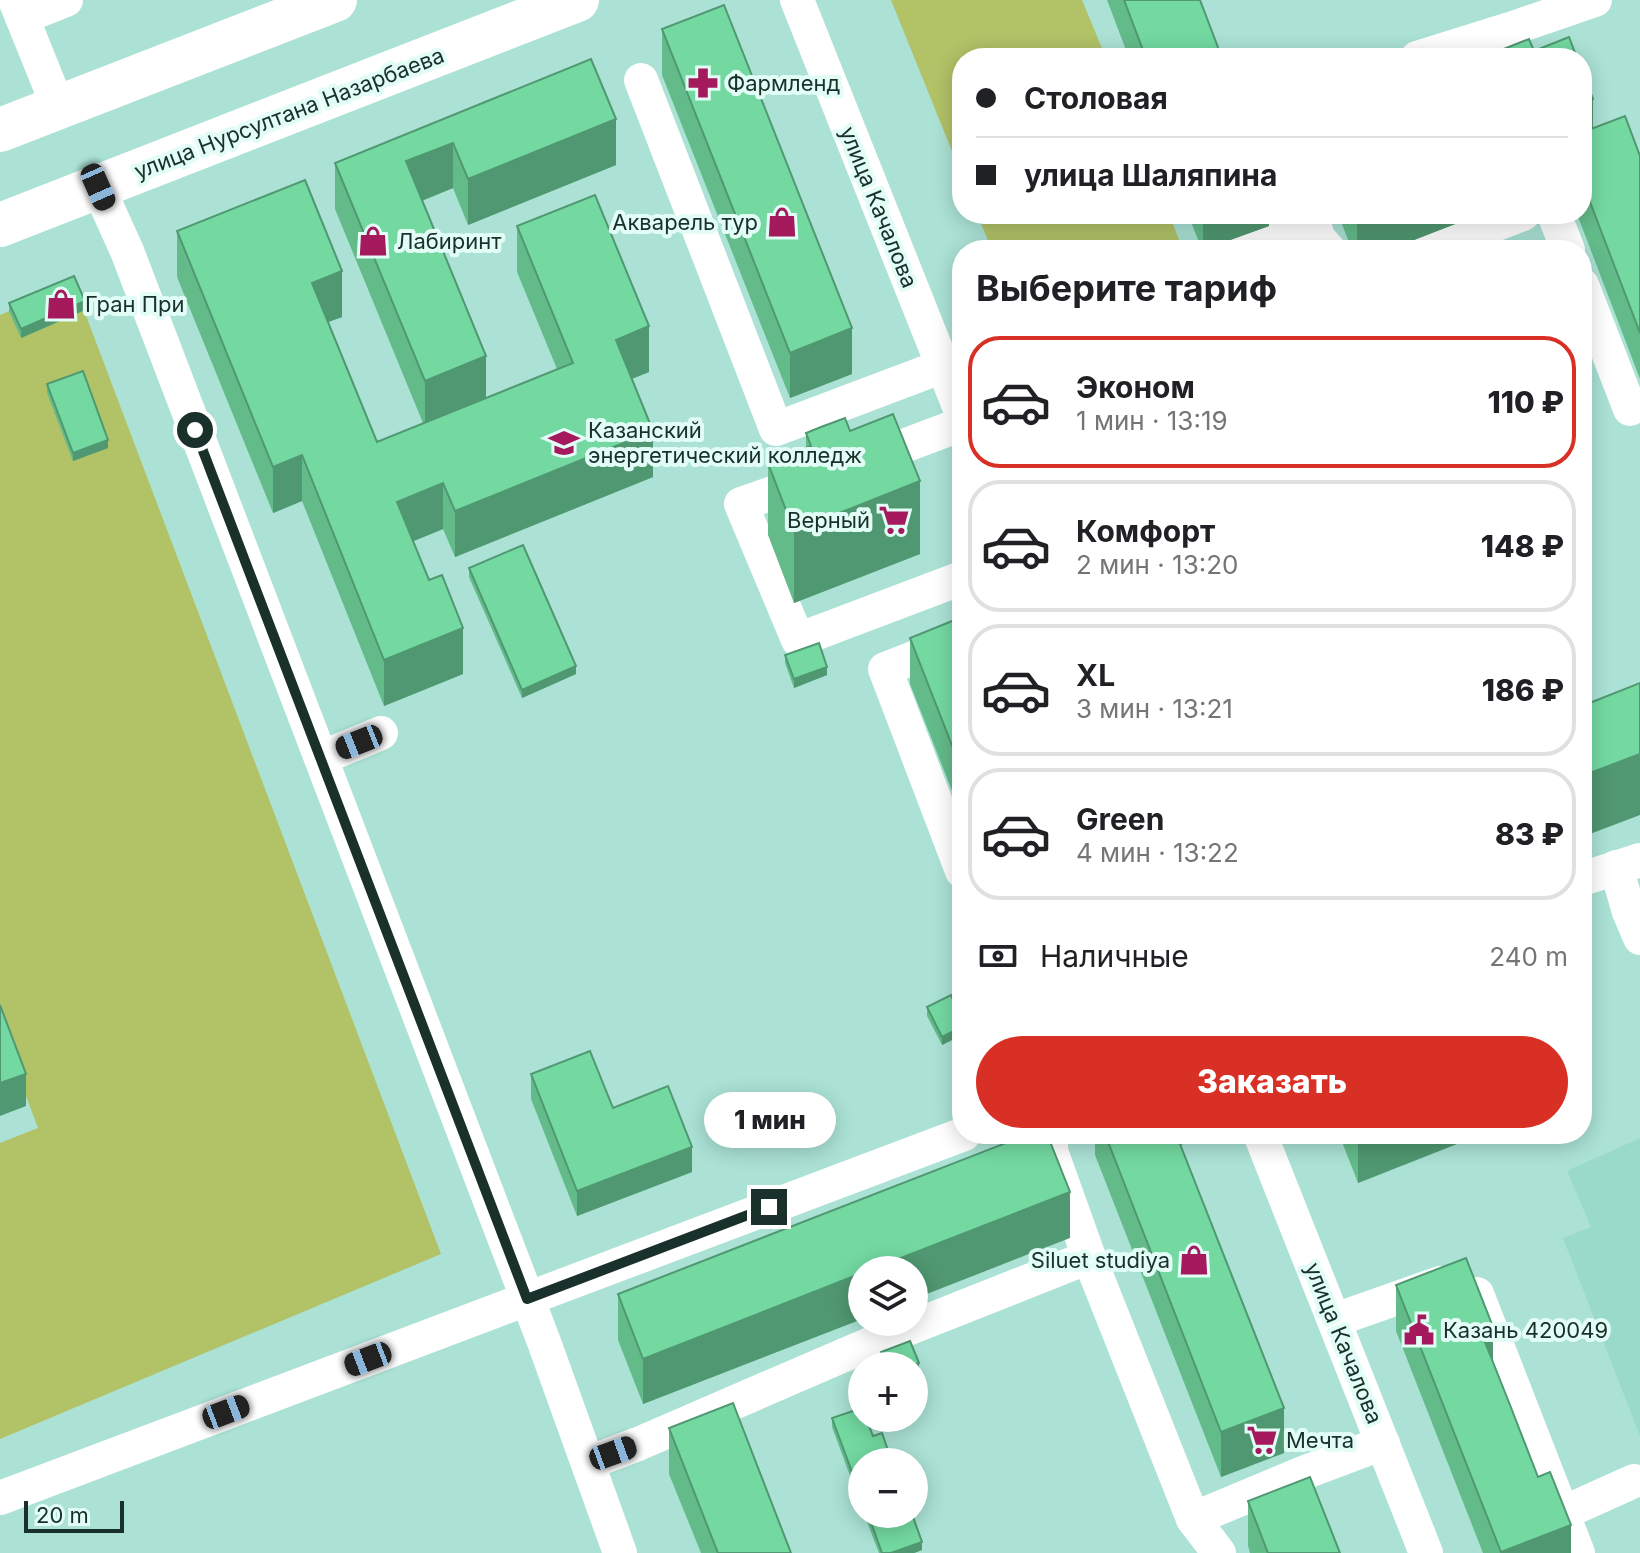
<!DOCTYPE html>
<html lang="ru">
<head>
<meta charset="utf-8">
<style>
  body { margin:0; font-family:Inter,sans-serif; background:#f6f6f6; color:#202124; height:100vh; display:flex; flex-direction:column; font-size:30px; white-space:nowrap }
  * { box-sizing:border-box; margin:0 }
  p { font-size:26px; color:#757577 }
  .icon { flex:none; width:44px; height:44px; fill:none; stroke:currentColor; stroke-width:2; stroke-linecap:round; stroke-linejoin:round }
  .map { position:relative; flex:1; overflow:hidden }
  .drawer { position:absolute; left:952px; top:240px; width:640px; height:904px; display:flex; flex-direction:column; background:#fff; border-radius:32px; box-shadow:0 4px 20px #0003 }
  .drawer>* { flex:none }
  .guide { position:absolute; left:952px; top:48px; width:640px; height:176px; border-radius:32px; box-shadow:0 4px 20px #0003; display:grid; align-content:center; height:176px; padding:0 24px; background:#fff }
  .controls { position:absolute; left:848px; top:1256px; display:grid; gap:16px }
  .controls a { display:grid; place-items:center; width:80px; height:80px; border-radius:50%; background:#fff; box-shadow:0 4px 20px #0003; font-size:40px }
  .scale { position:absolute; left:24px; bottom:20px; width:100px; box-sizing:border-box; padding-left:8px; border:4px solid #1a302b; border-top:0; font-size:22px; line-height:28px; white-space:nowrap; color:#1a302b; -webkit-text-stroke:6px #e2fdf6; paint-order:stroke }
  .end { position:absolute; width:36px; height:36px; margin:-18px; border:10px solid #1a302b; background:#fff; box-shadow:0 0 0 4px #fff }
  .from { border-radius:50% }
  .bubble { position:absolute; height:56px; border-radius:28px; background:#fff; box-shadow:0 4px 20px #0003; font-size:26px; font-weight:800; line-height:56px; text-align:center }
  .car { position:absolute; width:24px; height:48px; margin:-24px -12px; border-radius:10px; box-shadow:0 0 6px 2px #0007; background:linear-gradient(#222 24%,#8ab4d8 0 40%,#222 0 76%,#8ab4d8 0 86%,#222 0) }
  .guide b { display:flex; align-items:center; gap:28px; height:76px; font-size:30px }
  .guide b+b { border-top:2px solid #e0e0e0 }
  .guide i { width:20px; height:20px; background:#202124 }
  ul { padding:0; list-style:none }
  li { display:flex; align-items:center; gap:24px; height:132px; margin:0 16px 12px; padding:0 8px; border:4px solid #e0e0e0; border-radius:32px }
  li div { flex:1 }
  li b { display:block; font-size:30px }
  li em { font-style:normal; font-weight:800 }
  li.active { border-color:#d93025 }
  li>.icon { width:72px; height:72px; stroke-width:1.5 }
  h2 { padding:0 24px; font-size:36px; line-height:96px }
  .pay { display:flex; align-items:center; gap:20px; height:88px; padding:0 24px; font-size:30px }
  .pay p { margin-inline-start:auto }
  .cta { display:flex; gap:16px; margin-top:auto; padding:16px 24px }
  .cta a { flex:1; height:92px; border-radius:48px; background:#d93025; color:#fff; font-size:32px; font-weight:800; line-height:92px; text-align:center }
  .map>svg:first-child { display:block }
</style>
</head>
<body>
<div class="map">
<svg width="1640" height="1553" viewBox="0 0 1640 1553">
  <rect width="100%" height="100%" fill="#abe2d5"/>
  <polygon fill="#99daca" points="1640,1138 1640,1436 1563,1238 1591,1227 1567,1171"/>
  <g fill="#b1c267">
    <polygon points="891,0 1082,0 1106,58 962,58 962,176"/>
    <polygon points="977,214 1169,214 1183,250 992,250"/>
    <polygon points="74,284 441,1254 0,1439 0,1143 38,1128 0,1027 0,315"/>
  </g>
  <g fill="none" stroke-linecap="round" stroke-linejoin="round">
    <g stroke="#fff" stroke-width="34">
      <polyline points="15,0 59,109"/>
      <polyline points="797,0 962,414"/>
      <polyline points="23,17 66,0"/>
      <polyline points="1417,58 1513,28 1595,0"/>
      <polyline points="641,80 776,429 943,366"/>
      <polyline points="98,187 127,251 544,1342 620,1553"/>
      <polyline points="1275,214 1281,232 1312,221"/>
      <polyline points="1310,214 1319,239 1329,250"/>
      <polyline points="1554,214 1568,250"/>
      <polyline points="1236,250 1281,232"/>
      <polyline points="1429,250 1523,214"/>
      <polyline points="1582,285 1630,409"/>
      <polyline points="864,461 962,424"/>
      <polyline points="810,480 741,504 798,640 962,578"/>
      <polyline points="962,639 885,669 962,871"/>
      <polyline points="321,758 381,733"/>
      <polyline points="1616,867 1629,912 1640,938"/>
      <polyline points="1582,879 1640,860"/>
      <polyline points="1260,1134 1426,1553"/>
      <polyline points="1089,1257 1193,1519"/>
      <polyline points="1477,1294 1578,1553"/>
      <polyline points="1335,1320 1440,1283"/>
      <polyline points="588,1463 638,1444 872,1343 1089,1257 1051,1151 1051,1134"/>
      <polyline points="0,1498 964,1134"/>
      <polyline points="1563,1513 1634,1481"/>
      <polyline points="1219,1553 1193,1519 1303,1473 1383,1443"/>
    </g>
    <g stroke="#fff" stroke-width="44">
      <polyline points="0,130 335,0"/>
      <polyline points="0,225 577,0"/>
    </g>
  </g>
  <g fill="#63bb8a">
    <polygon points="1107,0 1200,0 1222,58 1129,58"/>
    <polygon points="662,29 852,374 790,398 662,75"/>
    <polygon points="591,59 616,165 468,225 453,188 422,201 486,398 557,369 517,272 517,226 649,372 632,379 653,477 455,557 443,529 413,541 463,674 384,706 302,501 273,513 177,277 177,231 342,317 328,322 377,442 423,423 335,209 335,163"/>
    <polygon points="1582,70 1593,128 1640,156 1640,379 1577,214 1582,214"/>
    <polygon points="1188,214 1269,214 1269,226 1202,250"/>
    <polygon points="1338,214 1476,214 1476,216 1388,250 1352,250"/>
    <polygon points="9,303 85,310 21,338 9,311"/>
    <polygon points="47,384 108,448 73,461 47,393"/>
    <polygon points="850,431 920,554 794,603 768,535 768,463 806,448 806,433"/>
    <polygon points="469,568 576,674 522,698 469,577"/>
    <polygon points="962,617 962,816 910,684 910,638"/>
    <polygon points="785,655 827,675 794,688 785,663"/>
    <polygon points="927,1007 962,1017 962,1035 942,1045 927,1016"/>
    <polygon points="531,1074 613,1108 692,1172 577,1216 531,1099"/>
    <polygon points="1095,1134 1205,1134 1205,1135 1181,1145 1284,1453 1221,1477 1095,1155"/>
    <polygon points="1339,1134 1482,1134 1358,1183"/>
    <polygon points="1070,1238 862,1270 862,1319 643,1404 618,1340 618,1294"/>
    <polygon points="1396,1285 1493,1361 1538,1477 1571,1553 1483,1553 1396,1331"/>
    <polygon points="910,1341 919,1363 919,1371 914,1373 914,1366 883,1366 881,1361 881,1352"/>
    <polygon points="832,1418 862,1462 862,1508 832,1427"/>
    <polygon points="669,1428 791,1553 701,1553 669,1474"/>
    <polygon points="1248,1501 1340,1553 1250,1553 1248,1546"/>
    <polygon points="864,1514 912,1514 922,1550 914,1553 879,1553"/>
  </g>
  <g fill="#509871">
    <polygon points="1593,99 1593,145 1582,104"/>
    <polygon points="616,119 616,165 468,225 468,179"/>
    <polygon points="453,143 453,188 406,207 406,161"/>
    <polygon points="1203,214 1269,214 1269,226 1203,250"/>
    <polygon points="1357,214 1476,214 1476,216 1388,250 1357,250"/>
    <polygon points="342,271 342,317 312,328 312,283"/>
    <polygon points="85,301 85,310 21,338 21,329"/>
    <polygon points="649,326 649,372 616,385 616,340"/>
    <polygon points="852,328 852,374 790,398 790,353"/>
    <polygon points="486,356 486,401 425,427 425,381"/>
    <polygon points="653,431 653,477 455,557 455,511"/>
    <polygon points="108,440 108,448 73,461 73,453"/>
    <polygon points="302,455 302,501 273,513 273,467"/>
    <polygon points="920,481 920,554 794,603 794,531"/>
    <polygon points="443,483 443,529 397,548 397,502"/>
    <polygon points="463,628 463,674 384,706 384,660"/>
    <polygon points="576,666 576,674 522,698 522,690"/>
    <polygon points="827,667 827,675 794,688 794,679"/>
    <polygon points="1640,754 1640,815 1582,837 1582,776"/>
    <polygon points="962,1027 962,1035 942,1045 942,1037"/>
    <polygon points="26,1074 26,1106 0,1116 0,1083"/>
    <polygon points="1187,1134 1205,1134 1205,1135 1175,1147 1175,1139"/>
    <polygon points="1358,1134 1482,1134 1358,1183"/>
    <polygon points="692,1147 692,1172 577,1216 577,1191"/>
    <polygon points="1070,1192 1070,1238 914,1299 914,1270 870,1270"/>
    <polygon points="862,1273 862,1319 643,1404 643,1359"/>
    <polygon points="1493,1327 1493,1373 1481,1332"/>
    <polygon points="919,1363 919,1371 914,1373 914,1366 910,1366"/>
    <polygon points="1284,1408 1284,1453 1221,1477 1221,1432"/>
    <polygon points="1571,1525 1571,1553 1501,1553 1501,1552"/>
    <polygon points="922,1542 922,1550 914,1553 891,1553"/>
  </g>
  <g fill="#73d9a1" stroke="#509871" stroke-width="2">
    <polygon points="1124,0 1200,0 1222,58 1146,58"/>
    <polygon points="724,5 852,328 790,353 662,29"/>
    <polygon points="1569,37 1577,58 1481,58 1529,39 1534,51"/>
    <polygon points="591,59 616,119 468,179 453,143 406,161 486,356 425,381 335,163"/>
    <polygon points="1582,70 1593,99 1582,104"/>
    <polygon points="1582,104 1591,129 1625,116 1640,156 1640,333 1582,181"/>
    <polygon points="305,180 342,271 312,283 377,442 573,363 517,226 595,195 649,326 616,340 653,431 455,511 443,483 397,502 429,580 442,575 463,628 384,660 302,455 273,467 177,231"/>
    <polygon points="74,276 85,301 21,329 9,303"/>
    <polygon points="83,371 108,440 73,453 47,384"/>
    <polygon points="893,414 920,481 794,531 768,463 811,446 806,433 821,427 845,418 850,431"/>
    <polygon points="523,545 576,666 522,690 469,568"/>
    <polygon points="962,617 962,771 910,638"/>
    <polygon points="819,643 827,667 794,679 785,655"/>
    <polygon points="1640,683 1640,754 1582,776 1582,706"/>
    <polygon points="951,995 962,1017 962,1027 942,1037 927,1007"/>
    <polygon points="0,1005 26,1074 0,1083"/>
    <polygon points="590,1051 613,1108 668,1086 692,1147 577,1191 531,1074"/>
    <polygon points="1029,1134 1047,1134 1070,1192 870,1270 862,1270 862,1273 643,1359 618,1294"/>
    <polygon points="1105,1134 1176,1134 1284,1408 1221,1432"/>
    <polygon points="1466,1258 1493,1327 1481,1332 1510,1405 1538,1477 1550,1472 1571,1525 1501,1552 1396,1285"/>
    <polygon points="910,1341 919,1363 910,1366 887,1366 881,1352"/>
    <polygon points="733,1403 791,1553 718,1553 669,1428"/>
    <polygon points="862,1408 862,1418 866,1418 873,1436 882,1433 892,1462 862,1462 862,1499 832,1418"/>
    <polygon points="1310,1477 1340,1553 1268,1553 1248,1501"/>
    <polygon points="868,1514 912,1514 922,1542 891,1553 882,1553"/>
  </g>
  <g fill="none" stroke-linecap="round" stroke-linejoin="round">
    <polyline stroke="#1a302b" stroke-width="10" points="195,430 527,1299 769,1207"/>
  </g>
  <defs>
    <g id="pharmacy-bare" transform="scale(2.4)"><path d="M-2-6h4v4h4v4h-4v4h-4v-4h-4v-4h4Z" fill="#a5195d" stroke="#e2fdf6" stroke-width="2.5" paint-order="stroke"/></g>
    <g id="shop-bare" transform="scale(2.4)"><path d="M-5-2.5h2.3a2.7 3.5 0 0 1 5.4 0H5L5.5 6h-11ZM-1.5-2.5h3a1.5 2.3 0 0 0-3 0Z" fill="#a5195d" stroke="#e2fdf6" stroke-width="2.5" paint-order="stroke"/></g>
    <g id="university-bare" transform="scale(2.4)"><path d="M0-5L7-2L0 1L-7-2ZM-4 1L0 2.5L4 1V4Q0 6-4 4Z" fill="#a5195d" stroke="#e2fdf6" stroke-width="2.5" paint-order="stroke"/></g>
    <g id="supermarket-bare" transform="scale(2.4)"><path d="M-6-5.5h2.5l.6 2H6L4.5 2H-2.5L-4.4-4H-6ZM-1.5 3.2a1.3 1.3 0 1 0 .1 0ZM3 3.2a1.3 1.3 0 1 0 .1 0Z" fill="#a5195d" stroke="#e2fdf6" stroke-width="2.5" paint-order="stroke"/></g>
    <g id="civic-bare" transform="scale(2.4)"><path d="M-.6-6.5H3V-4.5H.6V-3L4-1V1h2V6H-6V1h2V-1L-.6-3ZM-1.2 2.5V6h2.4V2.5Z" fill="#a5195d" stroke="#e2fdf6" stroke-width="2.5" paint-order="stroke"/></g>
  </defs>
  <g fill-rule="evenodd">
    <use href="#pharmacy-bare" x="703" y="83"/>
    <use href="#shop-bare" x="782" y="222"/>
    <use href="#shop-bare" x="373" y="241"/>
    <use href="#shop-bare" x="61" y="304"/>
    <use href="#university-bare" x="564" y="443"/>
    <use href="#supermarket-bare" x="894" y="520"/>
    <use href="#shop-bare" x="1194" y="1260"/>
    <use href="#civic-bare" x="1419" y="1330"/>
    <use href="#supermarket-bare" x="1262" y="1440"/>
  </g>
  <g text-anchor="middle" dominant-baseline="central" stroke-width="8" stroke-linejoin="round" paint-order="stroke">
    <g font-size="22" fill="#1a302b" stroke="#e2fdf6" text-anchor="start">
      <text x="727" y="83">Фармленд</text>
      <text x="758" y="222" text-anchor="end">Акварель тур</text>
      <text x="397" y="241">Лабиринт</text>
      <text x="85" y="304">Гран При</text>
      <text x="588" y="430">Казанский<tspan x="588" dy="25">энергетический колледж</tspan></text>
      <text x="870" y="520" text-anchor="end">Верный</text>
      <text x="1170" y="1260" text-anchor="end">Siluet studiya</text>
      <text x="1443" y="1330">Казань 420049</text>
      <text x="1286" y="1440">Мечта</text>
    </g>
    <g font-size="22" fill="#1a302b" stroke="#e2fdf6">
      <text transform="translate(289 113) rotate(-21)">улица Нурсултана Назарбаева</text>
      <text transform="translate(879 207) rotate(68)">улица Качалова</text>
      <text transform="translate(1344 1343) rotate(68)">улица Качалова</text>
    </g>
  </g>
</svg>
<div class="controls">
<a><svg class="icon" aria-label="layers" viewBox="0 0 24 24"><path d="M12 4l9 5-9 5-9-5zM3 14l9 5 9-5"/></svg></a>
<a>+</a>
<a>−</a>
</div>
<div class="scale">20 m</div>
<i class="end from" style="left:195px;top:430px"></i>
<i class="end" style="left:769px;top:1207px"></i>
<div class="bubble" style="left:704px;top:1092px;width:132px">1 мин</div>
<i class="car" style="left:98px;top:187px;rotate:156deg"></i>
<i class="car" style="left:359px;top:742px;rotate:248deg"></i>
<i class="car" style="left:368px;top:1359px;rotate:249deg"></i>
<i class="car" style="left:226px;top:1412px;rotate:69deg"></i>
<i class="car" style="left:613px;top:1453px;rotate:70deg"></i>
<div class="guide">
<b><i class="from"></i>Столовая</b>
<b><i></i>улица Шаляпина</b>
</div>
<section class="drawer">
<h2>Выберите тариф</h2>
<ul>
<li class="active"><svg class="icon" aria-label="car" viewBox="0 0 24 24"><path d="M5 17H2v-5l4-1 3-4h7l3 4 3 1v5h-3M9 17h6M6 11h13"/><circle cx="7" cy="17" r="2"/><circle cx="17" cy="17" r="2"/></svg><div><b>Эконом</b><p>1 мин · 13:19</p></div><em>110 ₽</em></li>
<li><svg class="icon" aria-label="car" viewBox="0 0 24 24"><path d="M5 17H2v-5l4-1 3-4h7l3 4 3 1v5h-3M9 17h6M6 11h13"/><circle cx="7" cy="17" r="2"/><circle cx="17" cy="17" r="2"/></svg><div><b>Комфорт</b><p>2 мин · 13:20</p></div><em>148 ₽</em></li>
<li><svg class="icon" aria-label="car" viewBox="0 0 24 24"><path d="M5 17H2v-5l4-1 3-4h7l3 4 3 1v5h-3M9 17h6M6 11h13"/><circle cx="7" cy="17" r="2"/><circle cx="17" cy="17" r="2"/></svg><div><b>XL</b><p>3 мин · 13:21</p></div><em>186 ₽</em></li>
<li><svg class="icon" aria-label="car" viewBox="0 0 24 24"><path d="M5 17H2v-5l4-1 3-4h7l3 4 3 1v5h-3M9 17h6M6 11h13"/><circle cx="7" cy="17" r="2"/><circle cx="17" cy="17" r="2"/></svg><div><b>Green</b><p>4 мин · 13:22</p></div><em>83 ₽</em></li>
</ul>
<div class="pay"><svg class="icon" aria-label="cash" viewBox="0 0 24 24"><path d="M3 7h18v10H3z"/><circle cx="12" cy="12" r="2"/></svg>Наличные<p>240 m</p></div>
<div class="cta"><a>Заказать</a></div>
</section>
</div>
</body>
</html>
